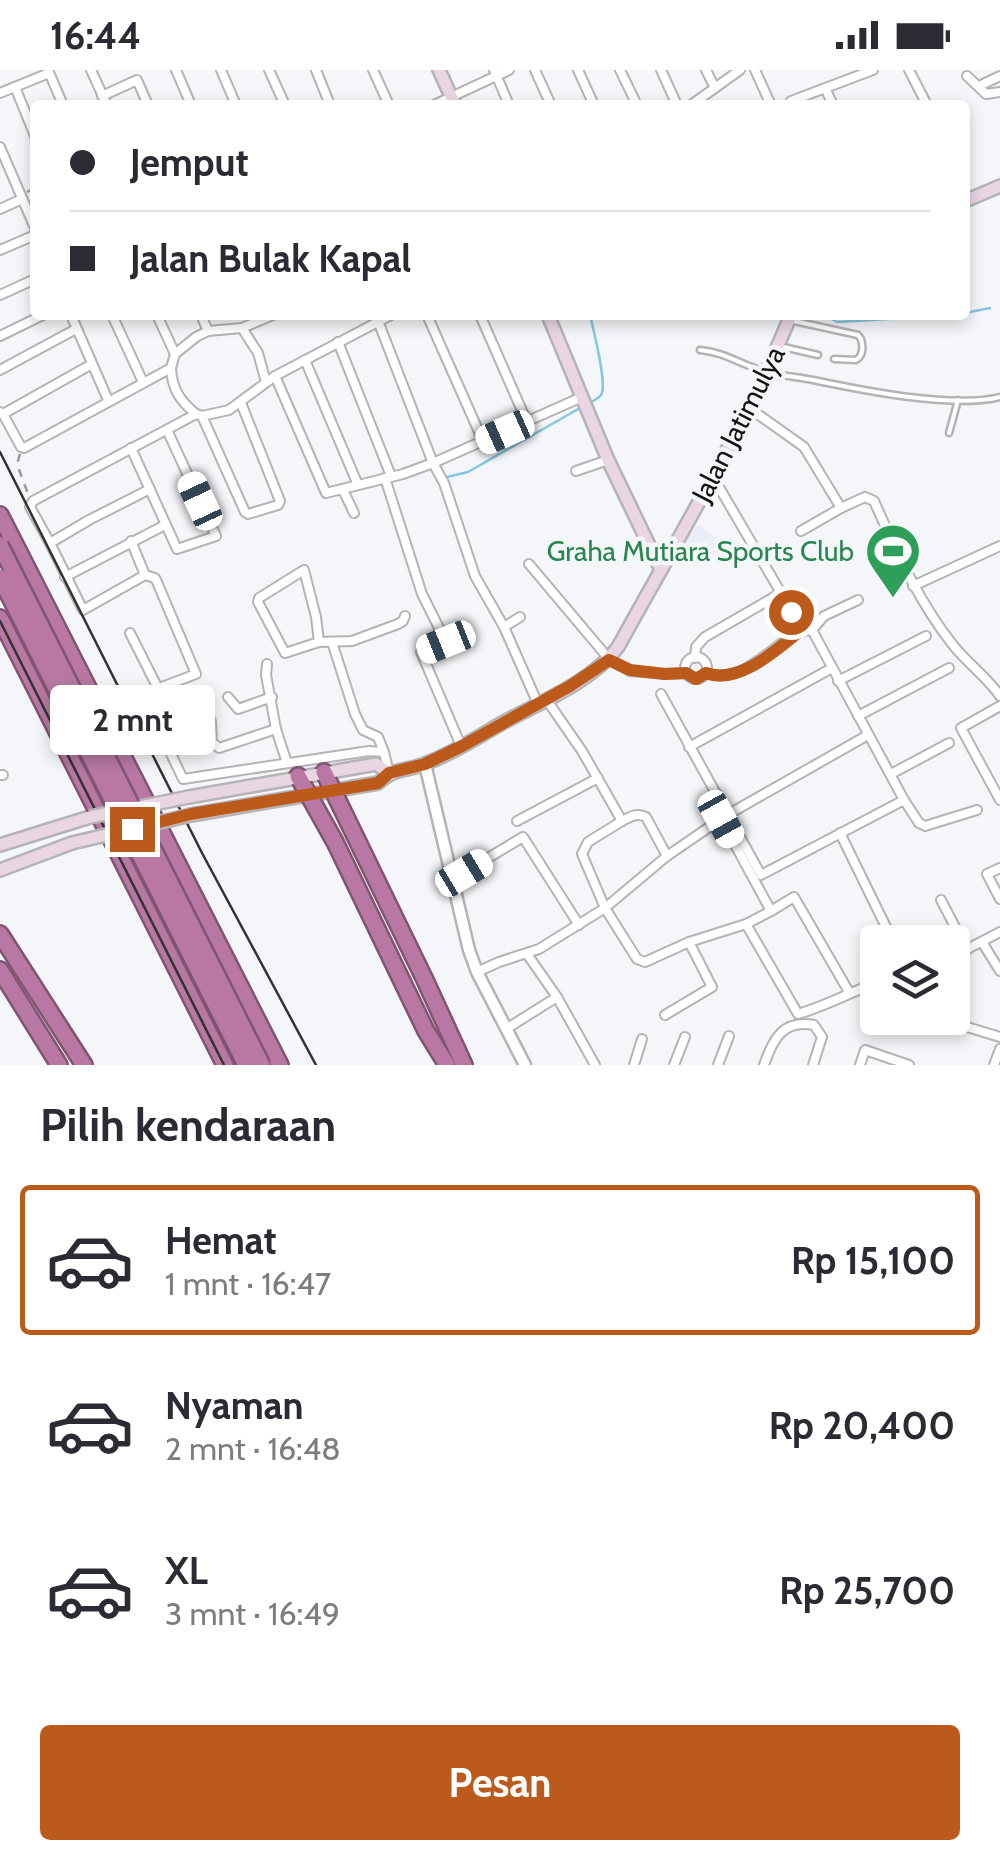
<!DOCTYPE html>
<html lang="id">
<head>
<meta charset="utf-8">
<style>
  body { margin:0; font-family:Cabin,sans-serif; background:#f2f2f3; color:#2b2b33; height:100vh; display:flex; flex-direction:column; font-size:38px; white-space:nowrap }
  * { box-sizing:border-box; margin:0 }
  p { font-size:32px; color:#7c7c81 }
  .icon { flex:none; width:55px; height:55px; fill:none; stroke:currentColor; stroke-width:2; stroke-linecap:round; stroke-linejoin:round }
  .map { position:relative; height:995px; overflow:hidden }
  .side { display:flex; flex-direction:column; background:#fff; flex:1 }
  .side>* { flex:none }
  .guide { position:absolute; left:30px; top:30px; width:940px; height:220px; border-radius:10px; box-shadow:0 5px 15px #0003; display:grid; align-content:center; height:220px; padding:0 40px; background:#fff }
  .buttons { position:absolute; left:860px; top:855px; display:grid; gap:20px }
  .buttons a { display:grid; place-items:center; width:110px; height:110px; border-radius:10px; background:#fff; box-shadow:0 5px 15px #0003; font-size:50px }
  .end { position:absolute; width:45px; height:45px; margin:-22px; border:12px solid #bc5a1c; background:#fff; box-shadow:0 0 0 5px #fff }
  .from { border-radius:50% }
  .bubble { position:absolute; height:70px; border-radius:10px; background:#fff; box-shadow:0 5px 15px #0003; font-size:32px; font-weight:700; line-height:70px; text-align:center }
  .car { position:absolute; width:30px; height:60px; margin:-30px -15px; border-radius:12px; box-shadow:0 0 8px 2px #0007; background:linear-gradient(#fff 24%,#345 0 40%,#fff 0 76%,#345 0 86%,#fff 0) }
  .guide b { display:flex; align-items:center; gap:35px; height:95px; font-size:38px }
  .guide b+b { border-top:2px solid #e1e1e2 }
  .guide i { width:25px; height:25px; background:#2b2b33 }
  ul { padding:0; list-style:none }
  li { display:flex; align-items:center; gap:30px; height:150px; margin:0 20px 15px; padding:0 20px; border:5px solid transparent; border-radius:10px }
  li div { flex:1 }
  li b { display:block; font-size:38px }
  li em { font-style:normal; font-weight:700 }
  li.active { border-color:#bc5a1c }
  li>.icon { width:90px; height:90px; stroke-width:1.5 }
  h2 { padding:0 40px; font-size:45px; line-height:120px }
  .primary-button { display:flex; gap:20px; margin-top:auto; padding:20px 40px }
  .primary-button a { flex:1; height:115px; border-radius:10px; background:#bc5a1c; color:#fff; font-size:40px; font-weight:700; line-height:115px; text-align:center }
  .status { display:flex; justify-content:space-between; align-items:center; height:70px; padding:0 50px; background:#fff; direction:ltr }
  .status svg { height:28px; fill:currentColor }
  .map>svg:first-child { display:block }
</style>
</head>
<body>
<div class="status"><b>16:44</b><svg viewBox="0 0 49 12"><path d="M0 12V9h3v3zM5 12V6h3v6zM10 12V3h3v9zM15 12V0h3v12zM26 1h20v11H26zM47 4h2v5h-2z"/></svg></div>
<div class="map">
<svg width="1000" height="995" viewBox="0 0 1000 995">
  <rect width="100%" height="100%" fill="#f5f6f9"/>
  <polygon fill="#ebedf8" points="697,454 714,467 718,466 727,481 696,492 682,474"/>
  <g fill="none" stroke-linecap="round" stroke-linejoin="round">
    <g stroke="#85c7e3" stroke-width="2.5">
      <polyline points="965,243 990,238"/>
      <polyline points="825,245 837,252 956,245"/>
      <path d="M587,334c3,-1 12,-6 14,-9 7,-10 -8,-66 -11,-80"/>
      <polyline points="447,407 468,402 580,338"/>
    </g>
    <g stroke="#b4b4b7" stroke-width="9">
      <g id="service">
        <path d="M794,251l64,14 3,4c2,7 3,16 -5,21l-22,-1"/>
        <polyline points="779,276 818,285"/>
        <path d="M700,280c25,2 43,16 67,22 15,4 31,5 46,8 48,10 141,29 187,17"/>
        <polyline points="949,363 958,330"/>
      </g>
    </g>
    <g stroke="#b4b4b7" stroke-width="12">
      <g id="minor">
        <polyline points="48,0 63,35"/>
        <polyline points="91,0 107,35"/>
        <polyline points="176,0 191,35"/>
        <polyline points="221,0 236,35"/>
        <polyline points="269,0 285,35"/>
        <polyline points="316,0 330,35"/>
        <polyline points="373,0 389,35"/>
        <polyline points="494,0 509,35"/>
        <polyline points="535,0 551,35"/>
        <polyline points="578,0 594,35"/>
        <polyline points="620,0 637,35"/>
        <polyline points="661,0 677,35"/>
        <polyline points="706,0 715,18"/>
        <polyline points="755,0 771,35"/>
        <polyline points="909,0 927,35"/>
        <polyline points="967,6 986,24 1000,22"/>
        <polyline points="979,16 1000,6"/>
        <polyline points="15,17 35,66"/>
        <polyline points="826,20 833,35"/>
        <polyline points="0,23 49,3"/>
        <polyline points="102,26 137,10 148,35"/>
        <polyline points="791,31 873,0"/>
        <polyline points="434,35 509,0"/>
        <polyline points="691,35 740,0"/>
        <polyline points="0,77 35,158"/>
        <polyline points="0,139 22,129"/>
        <polyline points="0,180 35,165"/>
        <polyline points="0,225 35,209"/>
        <polyline points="71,245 108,330"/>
        <polyline points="112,245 143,312"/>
        <polyline points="157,245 175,284"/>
        <polyline points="201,245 208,261"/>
        <polyline points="427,245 483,371"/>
        <polyline points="480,245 527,352"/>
        <polyline points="378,251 433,393 582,327"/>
        <polyline points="242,258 258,283 266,312"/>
        <polyline points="0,266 43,245"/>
        <polyline points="338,272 391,406"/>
        <polyline points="305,290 358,415"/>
        <path d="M171,298c1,21 9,33 25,46"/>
        <polyline points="0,300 76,259"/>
        <polyline points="275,306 326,423 403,404 433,393 444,413 475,506 504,557 538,634"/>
        <path d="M749,338l55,39 37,61 24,-11 9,4c23,51 44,100 79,144 14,18 34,32 47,51"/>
        <polyline points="0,342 3,344 21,377 24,378 171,298 175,284 196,267 208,261 242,258 273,245"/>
        <polyline points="3,344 92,294"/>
        <polyline points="202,346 245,442 248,444 278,435 280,431 241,333"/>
        <polyline points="131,378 177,479 216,466 167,360"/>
        <polyline points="576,401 608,390"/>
        <polyline points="713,407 781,523"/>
        <polyline points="385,408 422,524 446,572 421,582 461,676"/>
        <polyline points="150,419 89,450 50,473 30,437 33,431 196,344 202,346 229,340 275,306 391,245"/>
        <polyline points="343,420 354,443"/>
        <polyline points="801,461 841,438"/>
        <polyline points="131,471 145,505"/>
        <polyline points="50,473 83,540 145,505"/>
        <polyline points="529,494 609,589 630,601 665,604 686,603"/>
        <polyline points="145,505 155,508 157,512 196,604 159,618"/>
        <polyline points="65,507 165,455"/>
        <polyline points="913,516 1000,476"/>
        <polyline points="504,557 520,547"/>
        <polyline points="812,560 824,546 858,530"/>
        <polyline points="130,563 184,670 184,674 172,681 171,684 183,709 369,681 384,682 389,703"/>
        <polyline points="319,572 316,547 304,500 259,528 258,532 285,583 319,572 352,571 398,554 403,551 405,546"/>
        <polyline points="332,572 355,644 363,660 378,667 384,682"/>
        <circle cx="696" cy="598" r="11"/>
        <polyline points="695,588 696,577 705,567 781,523 800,561"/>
        <polyline points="267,594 266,605 276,659 287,693"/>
        <path d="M706,603c43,16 76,-45 106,-43l92,170 15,23 6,3 52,-16"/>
        <polyline points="838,611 926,566"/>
        <polyline points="661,624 761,805 904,730"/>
        <polyline points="228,627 238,639 272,627"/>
        <path d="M546,629l36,52 40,70c8,-4 15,-9 24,-4l21,39"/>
        <polyline points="1000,636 961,658 1000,730"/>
        <polyline points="858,646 949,598"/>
        <polyline points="211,651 212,672 219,678 276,659"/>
        <polyline points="689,677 832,598"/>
        <polyline points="891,704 949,673"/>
        <polyline points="0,705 3,705"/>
        <polyline points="727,745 868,665"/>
        <polyline points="517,751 598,708"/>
        <polyline points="622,751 588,772 582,784 605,838 667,786 721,749 771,841 746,854"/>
        <polyline points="840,763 888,861"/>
        <polyline points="1000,798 987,804 1000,829"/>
        <polyline points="453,809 523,767 579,855"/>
        <polyline points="941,830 967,880"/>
        <polyline points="771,841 794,827 849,922"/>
        <polyline points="982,872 1000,901"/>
        <polyline points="527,884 557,927 595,995"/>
        <polyline points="952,887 1000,862"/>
        <path d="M477,902l22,-10 40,-13 66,-41 32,51 8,3 44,-20 57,-18 52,90c28,-8 53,-22 80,-32"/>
        <polyline points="665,945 712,917 689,872"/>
        <polyline points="954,953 1000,967"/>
        <polyline points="506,959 557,927"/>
        <polyline points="634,995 642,969"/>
        <polyline points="674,995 685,967"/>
        <polyline points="718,995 729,966"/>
        <path d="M764,995c9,-26 19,-46 50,-40l8,12 -9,28"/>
        <polyline points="860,995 865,980 909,995"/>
        <polyline points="994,995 1000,979"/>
      </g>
    </g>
    <g stroke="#b4b4b7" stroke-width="15">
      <polyline id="tertiary" points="425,694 469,880 477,902 525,995"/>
    </g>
    <g stroke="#b4b4b7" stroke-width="16">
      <g id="secondary">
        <polyline points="439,0 455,35"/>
        <polyline points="965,131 1000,116"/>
        <polyline points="548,245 608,390 661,500"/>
        <polyline points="189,727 376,694 389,703"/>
        <path d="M191,745l187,-32c19,-17 28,-11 49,-20 26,-10 51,-26 75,-40 37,-20 91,-42 116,-76 60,-109 125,-216 173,-332"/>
        <polyline points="0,775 90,747"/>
        <polyline points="0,800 72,773"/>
      </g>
    </g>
    <g stroke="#7f5571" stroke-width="20">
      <g id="motorway">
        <polyline points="0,445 280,995"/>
        <polyline points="0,548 225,995"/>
        <polyline points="324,702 425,910 464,995"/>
        <polyline points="298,706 335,772 426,961 447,995"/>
        <polyline points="0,864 84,995"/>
        <polyline points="0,900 59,995"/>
      </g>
    </g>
    <g stroke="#98999b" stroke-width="2.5" stroke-dasharray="8 8" stroke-linecap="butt">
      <polyline points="27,122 35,118"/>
      <polyline points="20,384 17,394 28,424"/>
    </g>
    <use href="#service" stroke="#fff" stroke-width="4"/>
    <use href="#minor" stroke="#fff" stroke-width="8"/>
    <use href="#tertiary" stroke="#fff" stroke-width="10"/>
    <use href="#secondary" stroke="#ead6e3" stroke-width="11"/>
    <use href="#motorway" stroke="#b878a3" stroke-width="15"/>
    <polyline stroke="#333334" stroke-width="2.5" points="0,551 224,995"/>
    <polyline stroke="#333334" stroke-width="2.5" points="0,382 202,783 316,995"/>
    <g stroke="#b4b4b7" stroke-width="16" stroke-linecap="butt">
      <g id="secondary-bridge">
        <polyline points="90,747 189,727"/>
        <polyline points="72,773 191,745"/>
      </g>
    </g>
    <g stroke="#7f5571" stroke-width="20" stroke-linecap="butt">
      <g id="motorway-bridge">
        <polyline points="0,475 262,995"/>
        <polyline points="0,507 246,995"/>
      </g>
    </g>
    <use href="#secondary-bridge" stroke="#ead6e3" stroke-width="11"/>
    <use href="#motorway-bridge" stroke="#b878a3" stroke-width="15"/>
  </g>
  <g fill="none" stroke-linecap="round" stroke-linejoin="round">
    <path stroke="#bc5a1c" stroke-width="12" d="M132,759l59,-15 187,-31 11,-10 36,-9 37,-18 108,-60 39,-26 21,10 35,4 21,-1 10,6 10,-6c33,12 70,-23 94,-42l-9,-19"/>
  </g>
  <defs>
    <g id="stadium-pin" transform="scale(2.875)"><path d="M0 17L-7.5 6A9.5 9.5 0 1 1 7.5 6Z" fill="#2e9e5b" stroke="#f5f6f9"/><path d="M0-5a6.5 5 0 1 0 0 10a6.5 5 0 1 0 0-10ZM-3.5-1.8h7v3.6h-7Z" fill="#fff"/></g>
  </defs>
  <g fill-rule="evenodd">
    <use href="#stadium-pin" x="893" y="481"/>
  </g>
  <g text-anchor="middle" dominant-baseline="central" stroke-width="9" stroke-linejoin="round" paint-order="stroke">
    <g font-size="28" fill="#141415" stroke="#f5f6f9">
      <text transform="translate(738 354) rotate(-63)">Jalan Jatimulya</text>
    </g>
    <g font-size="28" fill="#27864d" stroke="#f5f6f9" text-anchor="end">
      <text x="854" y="481">Graha Mutiara Sports Club</text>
    </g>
  </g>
</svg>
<div class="buttons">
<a><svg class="icon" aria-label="layers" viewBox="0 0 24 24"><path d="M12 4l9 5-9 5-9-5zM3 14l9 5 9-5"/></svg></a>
</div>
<i class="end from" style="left:791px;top:542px"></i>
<i class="end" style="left:132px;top:759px"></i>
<div class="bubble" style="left:50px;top:615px;width:165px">2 mnt</div>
<i class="car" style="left:505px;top:362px;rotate:246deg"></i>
<i class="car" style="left:200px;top:431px;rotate:335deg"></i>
<i class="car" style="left:446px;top:572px;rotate:248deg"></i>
<i class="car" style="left:721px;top:749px;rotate:151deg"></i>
<i class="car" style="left:464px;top:803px;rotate:59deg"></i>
<div class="guide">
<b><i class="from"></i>Jemput</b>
<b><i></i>Jalan Bulak Kapal</b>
</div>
</div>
<section class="side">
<h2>Pilih kendaraan</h2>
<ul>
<li class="active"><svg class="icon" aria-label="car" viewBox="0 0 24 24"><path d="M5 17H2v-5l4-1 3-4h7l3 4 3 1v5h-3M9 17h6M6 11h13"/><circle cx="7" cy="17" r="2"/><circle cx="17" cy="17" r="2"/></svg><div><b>Hemat</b><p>1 mnt · 16:47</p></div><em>Rp 15,100</em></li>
<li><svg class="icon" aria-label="car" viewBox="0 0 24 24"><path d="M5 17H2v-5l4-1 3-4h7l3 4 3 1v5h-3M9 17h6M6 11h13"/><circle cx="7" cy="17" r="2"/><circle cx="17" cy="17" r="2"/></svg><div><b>Nyaman</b><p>2 mnt · 16:48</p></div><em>Rp 20,400</em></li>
<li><svg class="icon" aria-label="car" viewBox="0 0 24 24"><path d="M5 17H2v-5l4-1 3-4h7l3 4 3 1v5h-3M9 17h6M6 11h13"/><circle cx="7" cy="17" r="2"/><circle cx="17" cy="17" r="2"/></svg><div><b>XL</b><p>3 mnt · 16:49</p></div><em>Rp 25,700</em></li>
</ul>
<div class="primary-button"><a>Pesan</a></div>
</section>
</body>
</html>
